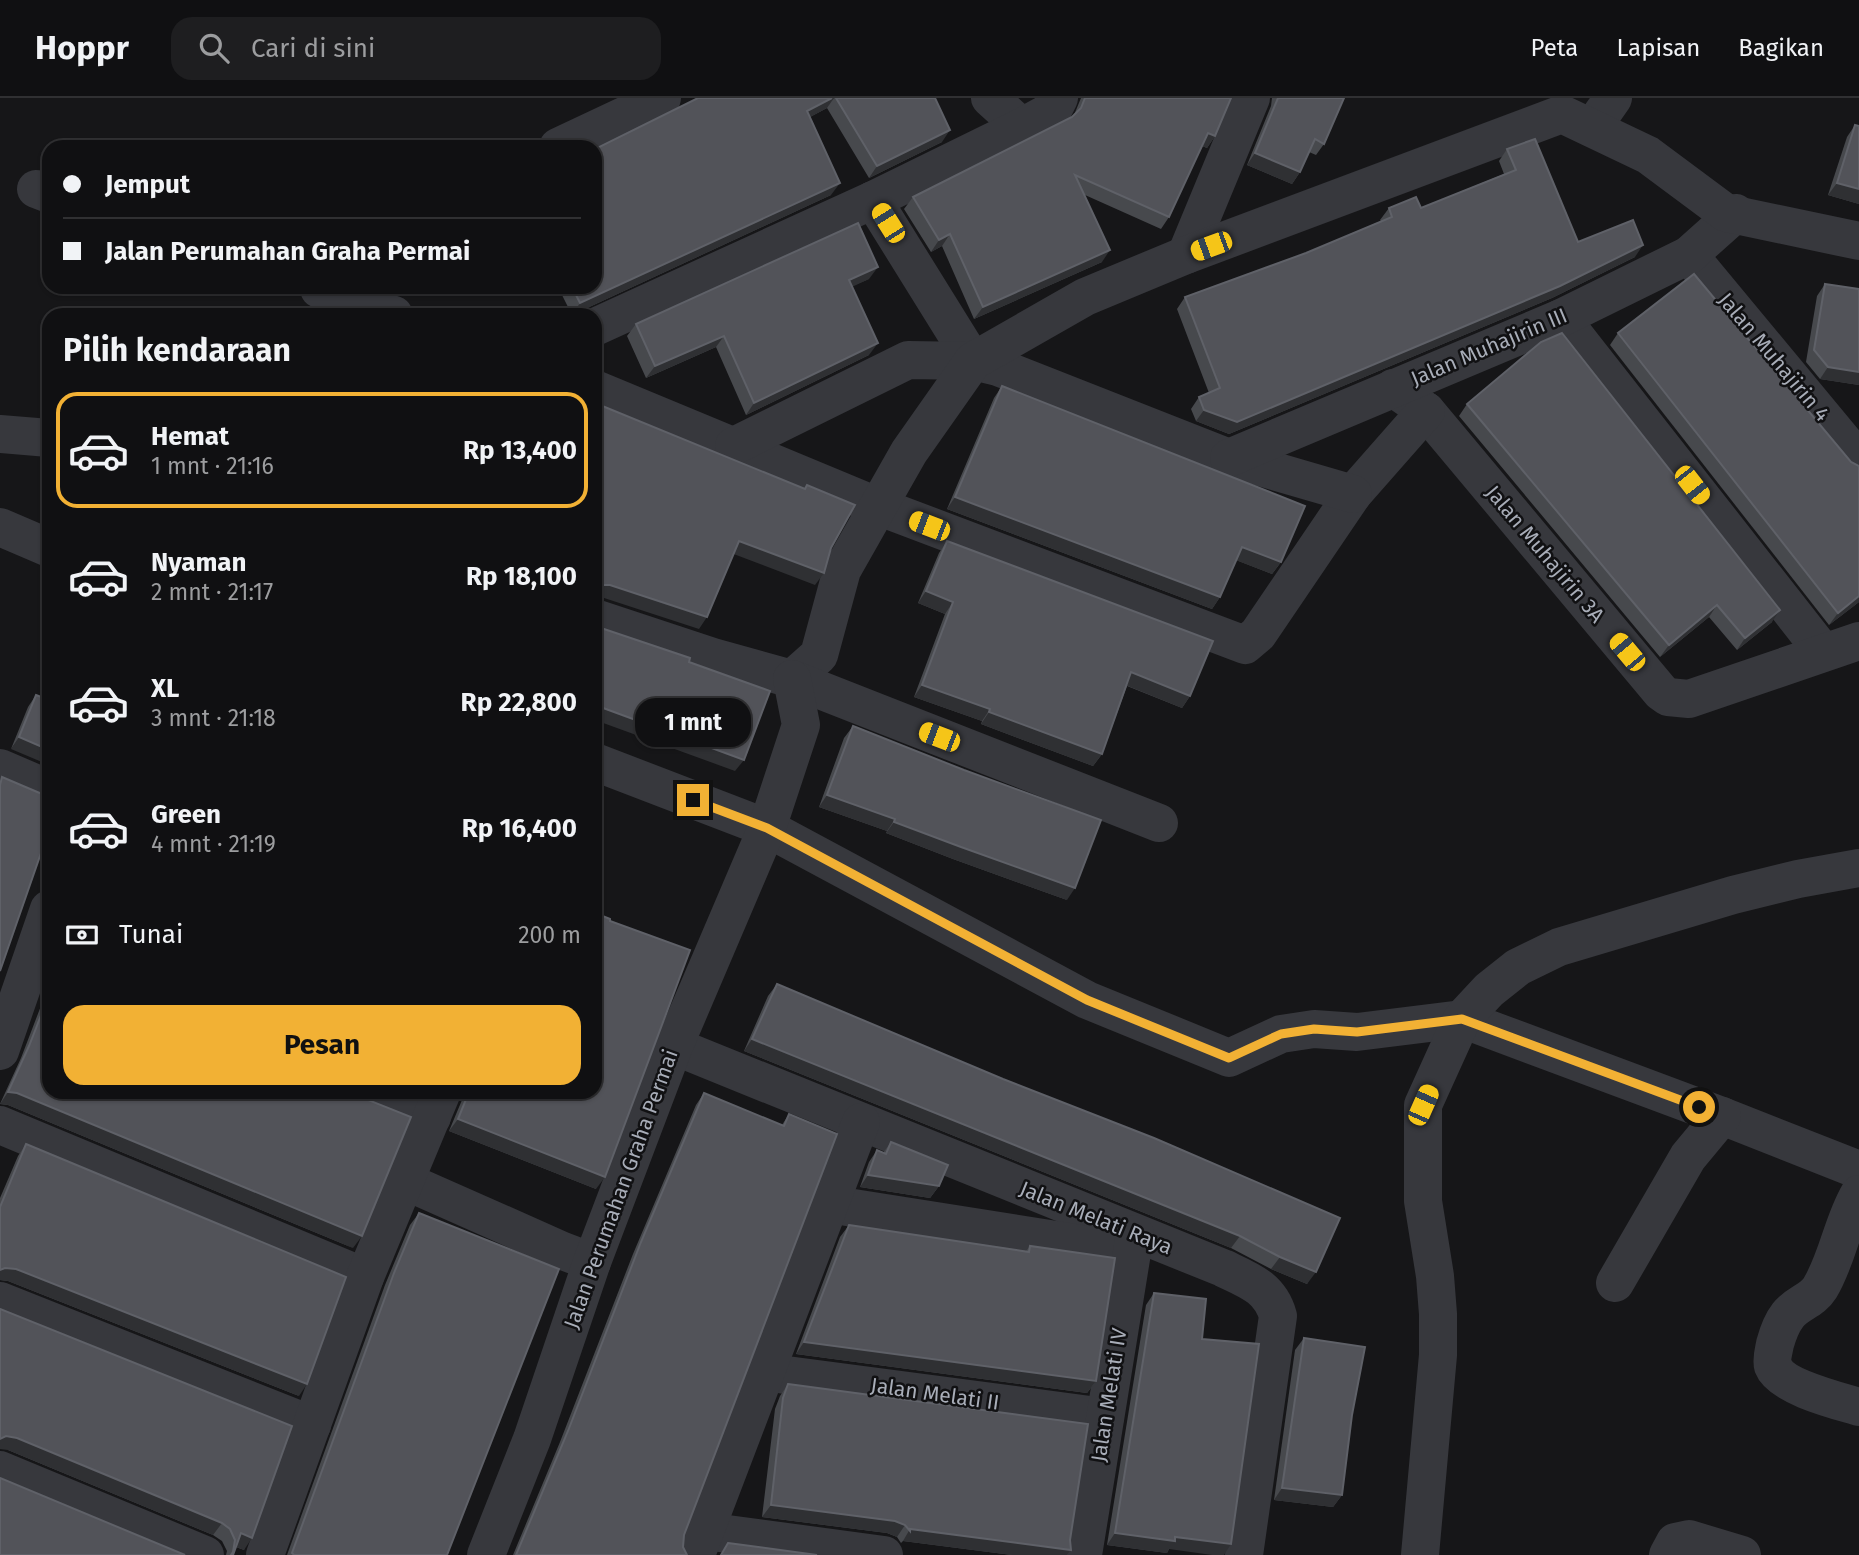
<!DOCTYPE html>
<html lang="id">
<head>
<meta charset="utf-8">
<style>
  body { margin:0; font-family:"Fira Sans",sans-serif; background:#1e1e20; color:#f1f3f6; height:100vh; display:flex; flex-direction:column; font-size:26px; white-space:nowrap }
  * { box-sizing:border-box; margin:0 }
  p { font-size:23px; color:#9c9d9f }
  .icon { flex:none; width:38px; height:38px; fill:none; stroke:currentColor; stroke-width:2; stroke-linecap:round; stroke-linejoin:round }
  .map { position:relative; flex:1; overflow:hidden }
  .details { position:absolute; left:42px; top:210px; width:560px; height:791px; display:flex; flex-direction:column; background:#101012; border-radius:21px; box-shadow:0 2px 5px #0004,0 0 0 2px #303032 }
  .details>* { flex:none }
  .guide { position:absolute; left:42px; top:42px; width:560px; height:154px; border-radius:21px; box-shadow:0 2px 5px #0004,0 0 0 2px #303032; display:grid; align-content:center; height:154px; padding:0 21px; background:#101012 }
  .end { position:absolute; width:32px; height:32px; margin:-16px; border:9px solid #f2b134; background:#111; box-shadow:0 0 0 4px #111 }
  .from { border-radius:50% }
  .bubble { position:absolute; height:49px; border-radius:21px; background:#101012; box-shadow:0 2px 5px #0004,0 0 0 2px #303032; font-size:23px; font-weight:700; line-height:49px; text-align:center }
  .car { position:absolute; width:21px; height:42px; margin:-21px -10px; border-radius:9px; box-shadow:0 0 5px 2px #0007; background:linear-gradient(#f5c518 24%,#345 0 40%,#f5c518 0 76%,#345 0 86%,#f5c518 0) }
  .guide b { display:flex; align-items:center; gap:24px; height:66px; font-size:26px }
  .guide b+b { border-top:2px solid #303032 }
  .guide i { width:18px; height:18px; background:#f1f3f6 }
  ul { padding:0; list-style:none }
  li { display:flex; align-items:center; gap:21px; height:116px; margin:0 14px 10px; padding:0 7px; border:4px solid transparent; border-radius:21px }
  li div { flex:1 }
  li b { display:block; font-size:26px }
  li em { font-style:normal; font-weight:700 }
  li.active { border-color:#f2b134 }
  li>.icon { width:63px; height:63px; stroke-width:1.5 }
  h2 { padding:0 21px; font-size:32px; line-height:84px }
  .pay { display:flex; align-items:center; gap:18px; height:77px; padding:0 21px; font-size:26px }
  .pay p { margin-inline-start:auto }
  .button { display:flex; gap:14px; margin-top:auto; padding:14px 21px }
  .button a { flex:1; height:80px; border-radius:21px; background:#f2b134; color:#111; font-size:28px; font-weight:700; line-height:80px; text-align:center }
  header { display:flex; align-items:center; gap:42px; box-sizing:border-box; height:98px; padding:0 35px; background:#101012; border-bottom:2px solid #303032 }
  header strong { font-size:33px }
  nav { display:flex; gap:38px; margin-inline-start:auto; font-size:24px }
  .search { width:490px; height:63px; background:#1e1e20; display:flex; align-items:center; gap:18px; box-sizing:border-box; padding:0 24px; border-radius:21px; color:#9c9d9f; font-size:26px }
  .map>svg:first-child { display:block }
</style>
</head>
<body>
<header>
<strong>Hoppr</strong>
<div class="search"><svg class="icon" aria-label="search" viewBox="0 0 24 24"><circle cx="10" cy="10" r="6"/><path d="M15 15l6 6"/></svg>Cari di sini</div>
<nav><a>Peta</a><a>Lapisan</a><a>Bagikan</a></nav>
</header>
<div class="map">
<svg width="1859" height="1457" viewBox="0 0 1859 1457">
  <rect width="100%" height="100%" fill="#161618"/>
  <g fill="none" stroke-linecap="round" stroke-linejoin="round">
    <g stroke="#37383d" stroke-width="38">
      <polyline points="990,0 1022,29"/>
      <polyline points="1592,30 1613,0"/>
      <polyline points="558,49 662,0"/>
      <polyline points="36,91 49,96"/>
      <polyline points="873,102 973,263"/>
      <polyline points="1186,157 1251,0"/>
      <polyline points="1689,157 1859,362"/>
      <polyline points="320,189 319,191 394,217"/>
      <polyline points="1561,220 1823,554"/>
      <polyline points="595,229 873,102 1022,29 1053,12 1059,0"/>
      <polyline points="1393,290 1426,313 1661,594 1668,599 1689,601 1859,543"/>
      <polyline points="595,291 877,408 1245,547 1258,536 1353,396 1426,313"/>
      <polyline points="0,336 49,340"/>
      <polyline points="734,348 908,262 973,263 998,269 1229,360 1353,396"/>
      <polyline points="1229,360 1561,220 1689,157 1736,115"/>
      <polyline points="0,429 49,450"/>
      <polyline points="595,520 713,559 792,581 819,557 842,472 909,354 973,263 1085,199 1186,157 1562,16 1648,57 1726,115 1859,143"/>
      <polyline points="792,581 1159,725"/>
      <polyline points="595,664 767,730 1087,902 1229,960 1281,936 1314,931 1357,934 1462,921 1722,1018 1859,1072"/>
      <polyline points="0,670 49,691"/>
      <path d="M674,948l549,222c25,12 47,19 55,48l-34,239"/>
      <polyline points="0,953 49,811"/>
      <polyline points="368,994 432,1019"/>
      <polyline points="0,1027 365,1179"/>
      <polyline points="405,1083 563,1153 592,1164"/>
      <path d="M1859,1096c-17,29 -21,64 -39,94 -8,13 -23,15 -32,27 -7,9 -10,18 -13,29 -1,6 -4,15 -2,22 8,21 66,35 86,41"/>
      <polyline points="828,1106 1132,1154"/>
      <polyline points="1615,1185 1688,1059 1722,1018"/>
      <polyline points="0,1203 312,1327"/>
      <polyline points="764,1274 1105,1319"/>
      <polyline points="0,1372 205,1457"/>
      <polyline points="705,1433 884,1457"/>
      <polyline points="265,1457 365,1179 442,994"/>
      <polyline points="486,1457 532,1341 592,1164 674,948 767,730 801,627 792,581"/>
      <polyline points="696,1457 861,1024"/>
      <polyline points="1083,1457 1135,1136"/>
      <polyline points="1420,1457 1438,1257 1438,1216 1435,1178 1423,1103 1423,1007 1462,921 1489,892 1518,869 1559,849 1733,797 1798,781 1859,770"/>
      <polyline points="1668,1457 1675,1444 1689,1441 1742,1457"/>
    </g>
  </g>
  <g fill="#47494d">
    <polygon points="698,0 935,0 942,44 869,80 827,10 810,19 831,97 572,217 558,189 595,189"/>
    <polygon points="1081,0 1231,0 1215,38 1207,50 1202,48 1169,119 1161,131 1085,97 1102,164 974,221 942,148 931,154 904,111 913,99 1072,19 1074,17"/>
    <polygon points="1272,0 1344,0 1324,46 1316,57 1309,54 1300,74 1292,86 1247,67 1271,8"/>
    <polygon points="1855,27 1859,28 1859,106 1828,97 1847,39"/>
    <polygon points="1507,51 1578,144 1635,159 1552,200 1229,336 1196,323 1191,311 1199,299 1209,295 1177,211 1185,199 1306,155 1381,123 1380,122 1389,110 1421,110 1504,76 1499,63"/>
    <polygon points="869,181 852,188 869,257 746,317 716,249 646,280 627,238 636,226"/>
    <polygon points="1825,186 1859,191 1859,287 1820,281 1806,264 1817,198"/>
    <polygon points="1618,235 1859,368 1859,504 1829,527 1610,247"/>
    <polygon points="1002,288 1281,464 1272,476 1236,462 1220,499 1212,511 947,411 994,300"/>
    <polygon points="1467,306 1772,524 1737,552 1709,519 1660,559 1459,318"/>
    <polygon points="947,443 1190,598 1182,610 1127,588 1102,656 1093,668 981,626 982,623 914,599 945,516 918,505 939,455"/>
    <polygon points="36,597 49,602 11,651 28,609"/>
    <polygon points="853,628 1067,802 953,761 886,735 887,733 819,709 844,640"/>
    <polygon points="610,823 596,1091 449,1033 462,1002 463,994 595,994"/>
    <polygon points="777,886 1003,981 1340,1120 1307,1186 1271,1171 1231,1150 744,953 768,898"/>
    <polygon points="49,887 49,994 353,1150 8,1007 0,1006 21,960"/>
    <polygon points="704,995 782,1027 789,1016 684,1437 683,1449 687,1457 513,1457 560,1344 633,1156 696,1007"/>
    <polygon points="891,1044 939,1088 930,1100 860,1089 869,1064 877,1052 883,1055"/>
    <polygon points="26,1046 299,1298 8,1183 0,1182 0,1100 18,1058"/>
    <polygon points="419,1115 447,1457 287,1457 385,1187 410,1127"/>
    <polygon points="849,1127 1026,1153 1030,1148 1096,1283 1087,1295 796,1256 840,1139"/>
    <polygon points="1154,1195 1169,1451 1167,1455 1107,1447 1146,1207"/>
    <polygon points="1304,1240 1342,1397 1333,1409 1274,1402 1295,1252"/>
    <polygon points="788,1286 1070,1442 1071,1452 1067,1457 1012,1457 903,1443 901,1445 897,1439 887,1435 762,1419 775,1311 780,1298"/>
    <polygon points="292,1328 244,1452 236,1449 233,1457 226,1457 227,1453 222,1443 213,1437 8,1352"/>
  </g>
  <g fill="#2f3033">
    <polygon points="832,0 834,0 827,10 799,25 807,13"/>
    <polygon points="950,32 942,44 869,80 877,68"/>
    <polygon points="1208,35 1215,38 1207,50 1200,47"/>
    <polygon points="1255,55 1300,74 1292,86 1247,67"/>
    <polygon points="840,85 831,97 572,217 580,205"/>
    <polygon points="1837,85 1859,91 1859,106 1828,97"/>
    <polygon points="950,136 942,148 931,154 939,142"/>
    <polygon points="1643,147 1635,159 1552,200 1229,336 1196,323 1204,312"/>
    <polygon points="1110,152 1102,164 974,221 983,209"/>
    <polygon points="878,169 869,181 841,194 849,182"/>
    <polygon points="724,238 716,249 646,280 655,268"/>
    <polygon points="878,245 869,257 746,317 754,305"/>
    <polygon points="1828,269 1859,274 1859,287 1820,281"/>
    <polygon points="955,399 1220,499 1212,511 947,411"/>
    <polygon points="739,443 824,475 815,487 731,455"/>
    <polygon points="1242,449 1281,464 1272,476 1233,461"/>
    <polygon points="598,487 610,487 707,519 699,531 601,499 595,499 595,489"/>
    <polygon points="926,493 953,504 945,516 918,505"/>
    <polygon points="1859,498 1859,504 1829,527 1838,515"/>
    <polygon points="1717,507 1709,519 1660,559 1669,547"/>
    <polygon points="1780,512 1772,524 1737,552 1745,540"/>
    <polygon points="1131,574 1190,598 1182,610 1123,586"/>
    <polygon points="922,587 990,611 982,623 914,599"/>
    <polygon points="595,607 744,662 735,673 595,622"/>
    <polygon points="989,614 1102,656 1093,668 981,626"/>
    <polygon points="19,639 49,652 49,667 11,651"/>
    <polygon points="827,697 895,721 887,733 819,709"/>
    <polygon points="894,724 1075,790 1067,802 953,761 886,735"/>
    <polygon points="752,941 1240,1138 1231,1150 744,953"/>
    <polygon points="8,994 17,995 362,1138 353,1150 8,1007 0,1006"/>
    <polygon points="458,1021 605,1079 596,1091 449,1033"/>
    <polygon points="868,1077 939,1088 930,1100 860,1089"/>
    <polygon points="1280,1159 1316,1174 1307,1186 1271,1171"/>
    <polygon points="5,1170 16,1171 307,1286 299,1298 8,1183 0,1182 0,1172"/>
    <polygon points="804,1244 1096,1283 1087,1295 796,1256"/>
    <polygon points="6,1338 17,1340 222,1425 213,1437 8,1352 0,1351 0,1341"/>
    <polygon points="1282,1390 1342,1397 1333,1409 1274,1402"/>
    <polygon points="771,1407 895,1423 905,1427 897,1439 887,1435 762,1419"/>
    <polygon points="910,1431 1071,1452 1067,1457 1012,1457 903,1443"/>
    <polygon points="241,1435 252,1440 244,1452 234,1448"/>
    <polygon points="1115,1435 1175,1439 1231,1446 1224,1457 1212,1457 1169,1451 1167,1455 1107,1447"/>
  </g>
  <g fill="#525359" stroke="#5f6168" stroke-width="2">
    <polygon points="698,0 832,0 807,13 840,85 580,205 572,189 595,189 595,51"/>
    <polygon points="836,0 935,0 950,32 877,68"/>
    <polygon points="1085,0 1231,0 1215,38 1208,35 1169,119 1075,77 1110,152 983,209 950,136 939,142 913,99 1072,19 1081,10"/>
    <polygon points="1278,0 1344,0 1324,46 1315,41 1300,74 1255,55"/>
    <polygon points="1855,27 1859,28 1859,91 1837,85"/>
    <polygon points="1535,41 1578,144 1633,122 1643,147 1560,188 1237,324 1204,312 1199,299 1220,290 1185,199 1306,155 1392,119 1389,110 1416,99 1421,110 1516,72 1507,51"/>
    <polygon points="858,125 878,169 849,182 878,245 754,305 724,238 655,268 636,226"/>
    <polygon points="1694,176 1851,364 1859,368 1859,498 1838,515 1618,235"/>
    <polygon points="1825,186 1859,191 1859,274 1828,269 1814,252"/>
    <polygon points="1562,235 1780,512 1745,540 1717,507 1669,547 1467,306 1541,244"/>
    <polygon points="1002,288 1305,408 1281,464 1242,449 1220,499 955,399"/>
    <polygon points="595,305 805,391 807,387 855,407 831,450 824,475 739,443 707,519 610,487 598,487 595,489"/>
    <polygon points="947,443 1213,543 1190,598 1131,574 1102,656 989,614 990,611 922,587 953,504 926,493"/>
    <polygon points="595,528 690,560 689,564 770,593 744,662 595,607"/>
    <polygon points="36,597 49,602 49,652 19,639"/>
    <polygon points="853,628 964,672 1101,722 1075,790 961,749 894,724 895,721 827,697"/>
    <polygon points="2,679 49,699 49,732 0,873 0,687"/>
    <polygon points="595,815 610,821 610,823 690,852 605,1079 458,1021 469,994 595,994"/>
    <polygon points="777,886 1003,981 1154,1040 1340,1120 1316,1174 1280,1159 1240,1138 752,941"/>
    <polygon points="49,897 49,994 358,994 368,1002 411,1019 362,1138 17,995 8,994 29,948"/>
    <polygon points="704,995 784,1028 789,1016 837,1036 684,1437 683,1449 687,1457 516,1457 568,1333 641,1144"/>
    <polygon points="891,1044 948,1067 939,1088 868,1077 877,1052 886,1056"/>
    <polygon points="26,1046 346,1179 307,1286 16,1171 5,1170 0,1172 0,1109"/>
    <polygon points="419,1115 559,1171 447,1457 294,1457 292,1455 394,1175"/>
    <polygon points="849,1127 1029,1154 1030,1148 1115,1160 1096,1283 804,1244"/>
    <polygon points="1154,1195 1206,1201 1202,1241 1259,1246 1231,1446 1175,1439 1175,1443 1115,1435"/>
    <polygon points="0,1211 292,1328 252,1440 241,1435 233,1457 231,1457 233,1454 235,1442 230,1431 222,1425 17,1340 6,1338 0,1341"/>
    <polygon points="1304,1240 1365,1249 1352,1317 1342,1397 1282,1390"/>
    <polygon points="788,1286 1088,1326 1070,1442 1071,1452 910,1431 910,1433 905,1427 895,1423 771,1407 783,1300"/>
    <polygon points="0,1380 185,1457 0,1457"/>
    <polygon points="728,1445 817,1457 721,1457"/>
  </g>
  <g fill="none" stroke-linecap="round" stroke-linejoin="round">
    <polyline stroke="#f2b134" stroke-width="9" points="693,702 767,730 1087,902 1229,960 1281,936 1314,931 1357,934 1462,921 1699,1009"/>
  </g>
  <g text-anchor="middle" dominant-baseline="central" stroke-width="5" stroke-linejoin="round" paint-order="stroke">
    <g font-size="21" fill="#a8adb8" stroke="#111113">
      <text transform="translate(1489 249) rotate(-23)">Jalan Muhajirin III</text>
      <text transform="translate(1774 259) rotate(50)">Jalan Muhajirin 4</text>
      <text transform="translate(1545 456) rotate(50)">Jalan Muhajirin 3A</text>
      <text transform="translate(621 1091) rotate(-70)">Jalan Perumahan Graha Permai</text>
      <text transform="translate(1096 1120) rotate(22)">Jalan Melati Raya</text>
      <text transform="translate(935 1296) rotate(8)">Jalan Melati II</text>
      <text transform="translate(1109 1297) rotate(-81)">Jalan Melati IV</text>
    </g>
  </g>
</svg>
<i class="end from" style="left:1699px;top:1009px"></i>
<i class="end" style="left:693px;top:702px"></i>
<div class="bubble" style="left:635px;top:600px;width:116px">1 mnt</div>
<i class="car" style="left:888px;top:125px;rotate:328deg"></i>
<i class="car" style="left:1211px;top:148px;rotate:250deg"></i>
<i class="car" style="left:1692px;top:387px;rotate:142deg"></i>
<i class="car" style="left:929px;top:428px;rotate:291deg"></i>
<i class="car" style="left:1627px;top:554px;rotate:320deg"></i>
<i class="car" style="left:939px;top:639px;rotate:291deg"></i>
<i class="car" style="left:1423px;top:1007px;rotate:24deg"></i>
<div class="guide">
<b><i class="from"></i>Jemput</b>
<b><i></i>Jalan Perumahan Graha Permai</b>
</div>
<section class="details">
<h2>Pilih kendaraan</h2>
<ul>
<li class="active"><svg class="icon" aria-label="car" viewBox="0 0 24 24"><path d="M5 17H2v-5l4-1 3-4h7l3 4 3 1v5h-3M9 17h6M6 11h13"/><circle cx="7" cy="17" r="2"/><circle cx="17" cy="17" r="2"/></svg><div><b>Hemat</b><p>1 mnt · 21:16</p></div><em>Rp 13,400</em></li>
<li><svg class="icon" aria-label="car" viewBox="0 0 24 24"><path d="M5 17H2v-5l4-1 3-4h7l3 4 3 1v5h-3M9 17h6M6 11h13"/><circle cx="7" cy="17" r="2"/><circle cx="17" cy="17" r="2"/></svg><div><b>Nyaman</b><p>2 mnt · 21:17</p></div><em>Rp 18,100</em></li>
<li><svg class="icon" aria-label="car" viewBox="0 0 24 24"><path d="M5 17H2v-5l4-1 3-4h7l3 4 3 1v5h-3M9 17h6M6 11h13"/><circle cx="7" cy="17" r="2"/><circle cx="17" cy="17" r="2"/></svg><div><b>XL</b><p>3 mnt · 21:18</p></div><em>Rp 22,800</em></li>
<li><svg class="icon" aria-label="car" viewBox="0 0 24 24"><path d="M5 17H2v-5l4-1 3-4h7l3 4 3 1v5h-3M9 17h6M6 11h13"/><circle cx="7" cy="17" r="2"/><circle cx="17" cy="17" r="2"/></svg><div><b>Green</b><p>4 mnt · 21:19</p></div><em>Rp 16,400</em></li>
</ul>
<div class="pay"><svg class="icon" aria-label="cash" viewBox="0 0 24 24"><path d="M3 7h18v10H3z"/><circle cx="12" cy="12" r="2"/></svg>Tunai<p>200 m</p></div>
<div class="button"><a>Pesan</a></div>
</section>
</div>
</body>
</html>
